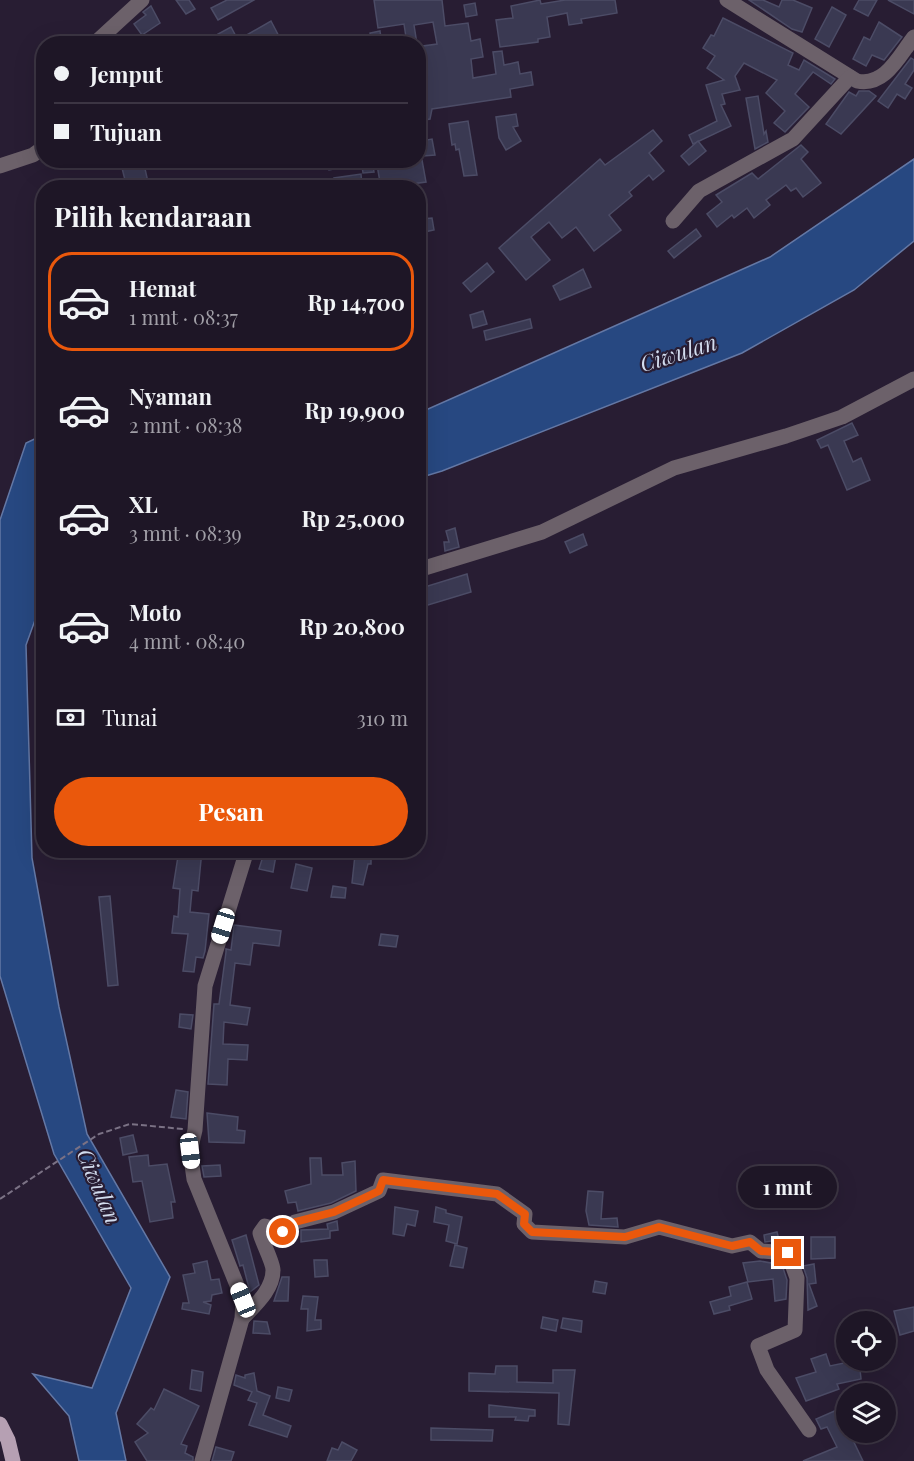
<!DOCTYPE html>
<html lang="id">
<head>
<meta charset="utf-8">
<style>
  body { margin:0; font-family:"Playfair Display",serif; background:#2b2332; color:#f1f3f6; height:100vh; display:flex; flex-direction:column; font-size:22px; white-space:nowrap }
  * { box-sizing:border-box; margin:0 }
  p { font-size:20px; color:#a19fa7 }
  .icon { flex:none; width:33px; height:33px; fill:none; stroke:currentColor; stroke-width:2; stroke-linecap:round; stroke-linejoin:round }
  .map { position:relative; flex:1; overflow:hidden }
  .drawer { position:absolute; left:36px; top:180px; width:390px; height:678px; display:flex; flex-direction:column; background:#1e1626; border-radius:24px; box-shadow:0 6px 24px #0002,0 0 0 2px #3c3543 }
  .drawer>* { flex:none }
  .banner { position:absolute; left:36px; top:36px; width:390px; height:132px; border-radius:24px; box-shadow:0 6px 24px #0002,0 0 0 2px #3c3543; display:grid; align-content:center; height:132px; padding:0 18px; background:#1e1626 }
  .fabs { position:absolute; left:836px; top:1311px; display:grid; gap:12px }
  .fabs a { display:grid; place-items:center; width:60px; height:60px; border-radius:50%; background:#1e1626; box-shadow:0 6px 24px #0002,0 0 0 2px #3c3543; font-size:30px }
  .end { position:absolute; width:27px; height:27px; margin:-14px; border:8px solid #ea580c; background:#fff; box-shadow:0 0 0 3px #fff }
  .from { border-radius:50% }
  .bubble { position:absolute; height:42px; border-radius:21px; background:#1e1626; box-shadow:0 6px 24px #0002,0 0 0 2px #3c3543; font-size:20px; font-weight:700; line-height:42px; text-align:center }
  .car { position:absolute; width:18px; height:36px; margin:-18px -9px; border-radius:8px; box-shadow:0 0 4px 2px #0007; background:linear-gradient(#fff 24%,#345 0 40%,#fff 0 76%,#345 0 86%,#fff 0) }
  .banner b { display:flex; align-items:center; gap:21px; height:57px; font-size:22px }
  .banner b+b { border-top:2px solid #3c3543 }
  .banner i { width:15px; height:15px; background:#f1f3f6 }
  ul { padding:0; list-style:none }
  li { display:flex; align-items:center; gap:18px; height:99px; margin:0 12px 9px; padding:0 6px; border:3px solid transparent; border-radius:24px }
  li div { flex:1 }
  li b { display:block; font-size:22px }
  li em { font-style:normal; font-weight:700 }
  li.selected { border-color:#ea580c }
  li>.icon { width:54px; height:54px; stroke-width:1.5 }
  h2 { padding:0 18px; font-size:27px; line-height:72px }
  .pay { display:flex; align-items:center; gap:15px; height:66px; padding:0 18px; font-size:22px }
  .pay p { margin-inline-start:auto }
  .primary-button { display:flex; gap:12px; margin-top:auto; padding:12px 18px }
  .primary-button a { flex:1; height:69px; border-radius:36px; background:#ea580c; color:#fff; font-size:24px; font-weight:700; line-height:69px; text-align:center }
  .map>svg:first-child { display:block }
</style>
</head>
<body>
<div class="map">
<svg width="914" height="1461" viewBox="0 0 914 1461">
  <rect width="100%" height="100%" fill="#281d33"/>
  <g fill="#274881" stroke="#6478a5" stroke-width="1.5">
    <polygon points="914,159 914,241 854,290 742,353 442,471 419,478 419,413 770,257"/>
    <polygon points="43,435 43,598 26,645 32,858 59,1007 87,1134 170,1277 116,1413 126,1461 79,1461 69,1416 33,1374 92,1388 131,1288 54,1154 0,976 0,520 26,443"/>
  </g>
  <g fill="#3a3952" stroke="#4c4c66" stroke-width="1.5">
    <polygon points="176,0 189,0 195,9 186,14"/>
    <polygon points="227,0 254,0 218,20 211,8"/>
    <polygon points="374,0 442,0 445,26 468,23 471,41 480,39 483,57 471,59 473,78 496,74 493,52 502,51 504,65 518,62 520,74 531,72 533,85 510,89 511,97 432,109 430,119 418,121 418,77 427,74 423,46 437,44 433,22 414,25 417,44 407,44 404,24 378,28"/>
    <polygon points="540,0 541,4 565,0 615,0 617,13 581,19 582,23 569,25 567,13 547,17 550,37 538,39 538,42 500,47 496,20 513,18 511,6"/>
    <polygon points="749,0 763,0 779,7 782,0 793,0 812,8 802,32 792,29"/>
    <polygon points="859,0 877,0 868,16 854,9"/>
    <polygon points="888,0 914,0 914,14"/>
    <polygon points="475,3 477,15 466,17 464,5"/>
    <polygon points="151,6 160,23 142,35 134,24 146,15 143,12"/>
    <polygon points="832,7 846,15 829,47 815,39"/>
    <polygon points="723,18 793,53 788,65 799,70 804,60 835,79 831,84 813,72 795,94 809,107 785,132 774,123 785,111 766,93 777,80 744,63 735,76 740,90 722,94 725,104 721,105 731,126 693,144 689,135 717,121 706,85 724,80 707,68 715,56 703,48 711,35 714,36"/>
    <polygon points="271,21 283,44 223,44 218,34 231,27 238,40"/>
    <polygon points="879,22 902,37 884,60 872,55 866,66 853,59 864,37 870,40"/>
    <polygon points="380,31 382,44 372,44 370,33"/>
    <polygon points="911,58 914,60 914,70 905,84 912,88 905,99 897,94 888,108 878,101"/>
    <polygon points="859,91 869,91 876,96 841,134 826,124 849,92 856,96"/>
    <polygon points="758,96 764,134 766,131 768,142 755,149 746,98"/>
    <polygon points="516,114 518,126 513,127 521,141 506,150 499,138 496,117"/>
    <polygon points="468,121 477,175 464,176 459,149 456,150 455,144 452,145 449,124"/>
    <polygon points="653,130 662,141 649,153 664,171 653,180 649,175 629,192 632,196 609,215 621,230 594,251 576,227 562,238 549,222 531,237 550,260 526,280 499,248 600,159 605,165"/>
    <polygon points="432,139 435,155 423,156 421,141"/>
    <polygon points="698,141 706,151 689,165 681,156"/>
    <polygon points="801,145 808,152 801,159 821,183 803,197 796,188 791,191 786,185 766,200 770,205 754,218 747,208 734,218 732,215 717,227 707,214 722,202 716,195 752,173 758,179"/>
    <polygon points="120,160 143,160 148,182 127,188"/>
    <polygon points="327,160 356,160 357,165 329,170"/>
    <polygon points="361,160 372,160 374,172 363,173"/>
    <polygon points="397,160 422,160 426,182 381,188 377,165"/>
    <polygon points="361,174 362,186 336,188 334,178"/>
    <polygon points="432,218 434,230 424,232 422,219"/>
    <polygon points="696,229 701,236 674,258 668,251"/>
    <polygon points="487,263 494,272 471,292 463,283"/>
    <polygon points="583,269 591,287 560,300 553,286"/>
    <polygon points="483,311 487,324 473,328 470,315"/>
    <polygon points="530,319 532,328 486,340 484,331"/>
    <polygon points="852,423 858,435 844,441 853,462 861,458 870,480 847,490 828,445 821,448 817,440"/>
    <polygon points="455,528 459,547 445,551 444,542 449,542 446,531"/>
    <polygon points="583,534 587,545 570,553 565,542"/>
    <polygon points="467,574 471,592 418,608 418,589"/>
    <polygon points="179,850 202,850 198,891 192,890 190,912 209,914 205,951 203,958 196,957 194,972 183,971 188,934 172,933 174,916 178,917 180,889 173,888"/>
    <polygon points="265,850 277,850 273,872 259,869"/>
    <polygon points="355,855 371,855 371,864 368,864 363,885 352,883"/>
    <polygon points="296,864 312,868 307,891 291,888"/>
    <polygon points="333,886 346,888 345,898 331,897"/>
    <polygon points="110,896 118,985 108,986 99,897"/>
    <polygon points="234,925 281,931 279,946 253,943 250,965 235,963 230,1005 250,1008 247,1025 224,1022 223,1044 248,1045 247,1060 228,1059 227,1085 208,1084 214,1004 219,1004 226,952 226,949 231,950"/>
    <polygon points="381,934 398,936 396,947 379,945"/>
    <polygon points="180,1014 193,1015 191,1029 179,1027"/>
    <polygon points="176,1090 188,1092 186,1119 171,1117"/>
    <polygon points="207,1113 238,1117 237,1130 245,1131 244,1143 209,1142"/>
    <polygon points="133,1135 137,1152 123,1155 120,1138"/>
    <polygon points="148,1155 149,1166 167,1164 175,1202 171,1202 173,1218 150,1222 142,1181 133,1182 129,1157"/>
    <polygon points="310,1158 321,1158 322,1175 343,1175 342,1163 355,1161 356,1191 331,1203 298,1211 296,1202 288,1203 285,1191 311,1184"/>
    <polygon points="220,1165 221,1176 204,1177 202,1166"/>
    <polygon points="588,1191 603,1192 601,1219 617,1218 618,1227 589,1225 586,1211"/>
    <polygon points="395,1207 418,1211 415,1226 407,1224 404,1236 393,1234"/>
    <polygon points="436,1207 446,1210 446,1213 462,1217 457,1244 446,1241 449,1225 434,1222"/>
    <polygon points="337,1221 338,1230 330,1231 330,1238 301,1242 301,1230 328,1229 327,1224"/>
    <polygon points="777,1232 779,1240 765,1242 764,1235"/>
    <polygon points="246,1235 259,1285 250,1292 243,1265 240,1266 232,1240"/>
    <polygon points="811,1237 835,1237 835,1258 811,1259"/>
    <polygon points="455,1245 467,1248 463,1268 450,1266"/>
    <polygon points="314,1260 327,1260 328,1276 315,1277"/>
    <polygon points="207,1261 211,1280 219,1279 222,1293 212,1295 211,1301 203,1302 211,1305 209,1314 182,1309 183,1303 189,1303 183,1275 195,1273 193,1264"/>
    <polygon points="760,1261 782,1265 787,1280 786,1299 775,1301 773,1279 748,1282 743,1263"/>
    <polygon points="814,1264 816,1283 809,1284 817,1306 808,1310 807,1278 803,1266"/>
    <polygon points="282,1277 289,1277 288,1301 274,1301"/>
    <polygon points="595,1281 607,1283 605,1294 593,1292"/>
    <polygon points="747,1282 752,1299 729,1306 730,1310 714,1314 710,1302 731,1296 729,1287"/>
    <polygon points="303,1296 318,1297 315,1320 321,1320 321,1329 307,1331 308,1309 301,1309"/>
    <polygon points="914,1307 914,1331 900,1335 894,1311"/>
    <polygon points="543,1317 558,1320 556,1331 541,1328"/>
    <polygon points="563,1318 582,1321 581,1332 561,1328"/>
    <polygon points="254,1321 267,1322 270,1334 253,1333"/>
    <polygon points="826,1354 830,1366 859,1360 861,1379 837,1384 839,1389 806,1401 796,1378 816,1372 811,1359"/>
    <polygon points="496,1366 517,1366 517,1382 553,1383 553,1370 575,1370 569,1425 558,1424 559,1393 469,1391 469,1373 495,1374"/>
    <polygon points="192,1370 203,1372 201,1391 190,1389"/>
    <polygon points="254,1373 257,1391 270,1396 263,1415 291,1426 287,1437 249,1425 257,1403 248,1400 252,1392 234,1385 236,1375 245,1378 245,1375"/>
    <polygon points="278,1387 292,1390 289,1401 276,1398"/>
    <polygon points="164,1389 199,1406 181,1444 187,1446 185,1453 193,1457 193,1461 147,1461 135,1442 148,1433 137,1424 151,1408 154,1410"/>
    <polygon points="489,1405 535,1410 535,1416 529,1416 528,1421 515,1420 516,1417 489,1417"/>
    <polygon points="846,1406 846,1432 849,1432 863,1461 803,1461 837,1447 827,1427 821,1429 816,1419"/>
    <polygon points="431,1428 493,1430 492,1441 431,1440"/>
    <polygon points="342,1442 357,1450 351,1461 327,1461 332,1448 338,1450"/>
    <polygon points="216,1447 234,1452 231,1461 212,1461"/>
  </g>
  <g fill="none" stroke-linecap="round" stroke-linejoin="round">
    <polyline stroke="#7b7285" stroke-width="2" stroke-dasharray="6 3" stroke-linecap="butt" points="0,1199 99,1134 130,1124 183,1129"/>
    <g stroke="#6c616a" stroke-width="15">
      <path d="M727,0l130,81c28,6 42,-25 57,-44"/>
      <polyline points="94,44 142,0"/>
      <polyline points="0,166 33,155 44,147"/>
      <polyline points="673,221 699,191 793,139 850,77"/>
      <polyline points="418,570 542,532 674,468 786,436 842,417 914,379"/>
      <path d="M242,1319c13,-14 31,-29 31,-49 0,-8 -11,-28 -13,-37l5,-7 18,6 12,-10 39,-10 45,-21 4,-11 114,14 28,20 -1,10 8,8 93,5 34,-10 73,19 18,-4 11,9 27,2 9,25 -2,52 -37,16 9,24 42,60"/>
      <polyline points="202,1461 242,1319 243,1300 194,1179 190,1151 195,1130 205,986 247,850"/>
    </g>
    <polyline stroke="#b6a0b3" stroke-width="15" points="0,1424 8,1440 13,1461"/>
  </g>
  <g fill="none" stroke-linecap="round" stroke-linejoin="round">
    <polyline stroke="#ea580c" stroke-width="8" points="283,1232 295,1222 334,1212 379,1191 383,1180 497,1194 525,1214 524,1224 532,1232 625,1237 659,1227 732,1246 750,1242 761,1251 788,1253"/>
  </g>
  <g text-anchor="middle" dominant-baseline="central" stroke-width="4.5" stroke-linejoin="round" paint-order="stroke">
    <g font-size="22" font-style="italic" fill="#d2dcee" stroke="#281d33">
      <text transform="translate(678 352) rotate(-17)">Ciwulan</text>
      <text transform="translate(100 1186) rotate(67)">Ciwulan</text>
    </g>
  </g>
</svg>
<div class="fabs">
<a><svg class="icon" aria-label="locate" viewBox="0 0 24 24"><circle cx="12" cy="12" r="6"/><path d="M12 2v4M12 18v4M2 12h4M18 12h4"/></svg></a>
<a><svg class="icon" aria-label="layers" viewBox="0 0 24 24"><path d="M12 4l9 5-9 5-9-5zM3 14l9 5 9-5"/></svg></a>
</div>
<i class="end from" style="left:283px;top:1232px"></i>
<i class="end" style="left:788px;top:1253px"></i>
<div class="bubble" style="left:738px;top:1166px;width:99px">1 mnt</div>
<i class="car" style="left:223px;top:926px;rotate:197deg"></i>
<i class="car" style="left:190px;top:1151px;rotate:173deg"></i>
<i class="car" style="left:243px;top:1300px;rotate:338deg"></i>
<div class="banner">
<b><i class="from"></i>Jemput</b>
<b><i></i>Tujuan</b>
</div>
<section class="drawer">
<h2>Pilih kendaraan</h2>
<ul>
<li class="selected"><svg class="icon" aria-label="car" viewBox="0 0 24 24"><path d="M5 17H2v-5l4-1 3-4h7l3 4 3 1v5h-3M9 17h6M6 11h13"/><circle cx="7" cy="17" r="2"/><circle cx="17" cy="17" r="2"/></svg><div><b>Hemat</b><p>1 mnt · 08:37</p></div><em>Rp 14,700</em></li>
<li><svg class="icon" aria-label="car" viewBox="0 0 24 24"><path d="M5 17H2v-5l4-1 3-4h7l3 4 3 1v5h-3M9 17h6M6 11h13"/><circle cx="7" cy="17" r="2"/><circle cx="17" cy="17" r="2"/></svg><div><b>Nyaman</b><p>2 mnt · 08:38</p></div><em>Rp 19,900</em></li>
<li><svg class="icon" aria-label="car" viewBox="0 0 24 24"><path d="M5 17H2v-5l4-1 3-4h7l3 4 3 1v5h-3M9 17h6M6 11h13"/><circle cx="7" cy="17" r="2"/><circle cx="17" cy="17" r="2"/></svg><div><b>XL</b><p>3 mnt · 08:39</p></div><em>Rp 25,000</em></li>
<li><svg class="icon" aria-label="car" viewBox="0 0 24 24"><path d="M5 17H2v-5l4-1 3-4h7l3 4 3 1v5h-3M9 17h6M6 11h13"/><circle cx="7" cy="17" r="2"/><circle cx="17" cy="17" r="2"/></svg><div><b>Moto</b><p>4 mnt · 08:40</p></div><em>Rp 20,800</em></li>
</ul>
<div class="pay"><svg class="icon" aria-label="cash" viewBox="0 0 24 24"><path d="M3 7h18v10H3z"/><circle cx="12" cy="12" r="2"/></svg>Tunai<p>310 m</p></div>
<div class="primary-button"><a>Pesan</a></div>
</section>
</div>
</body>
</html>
